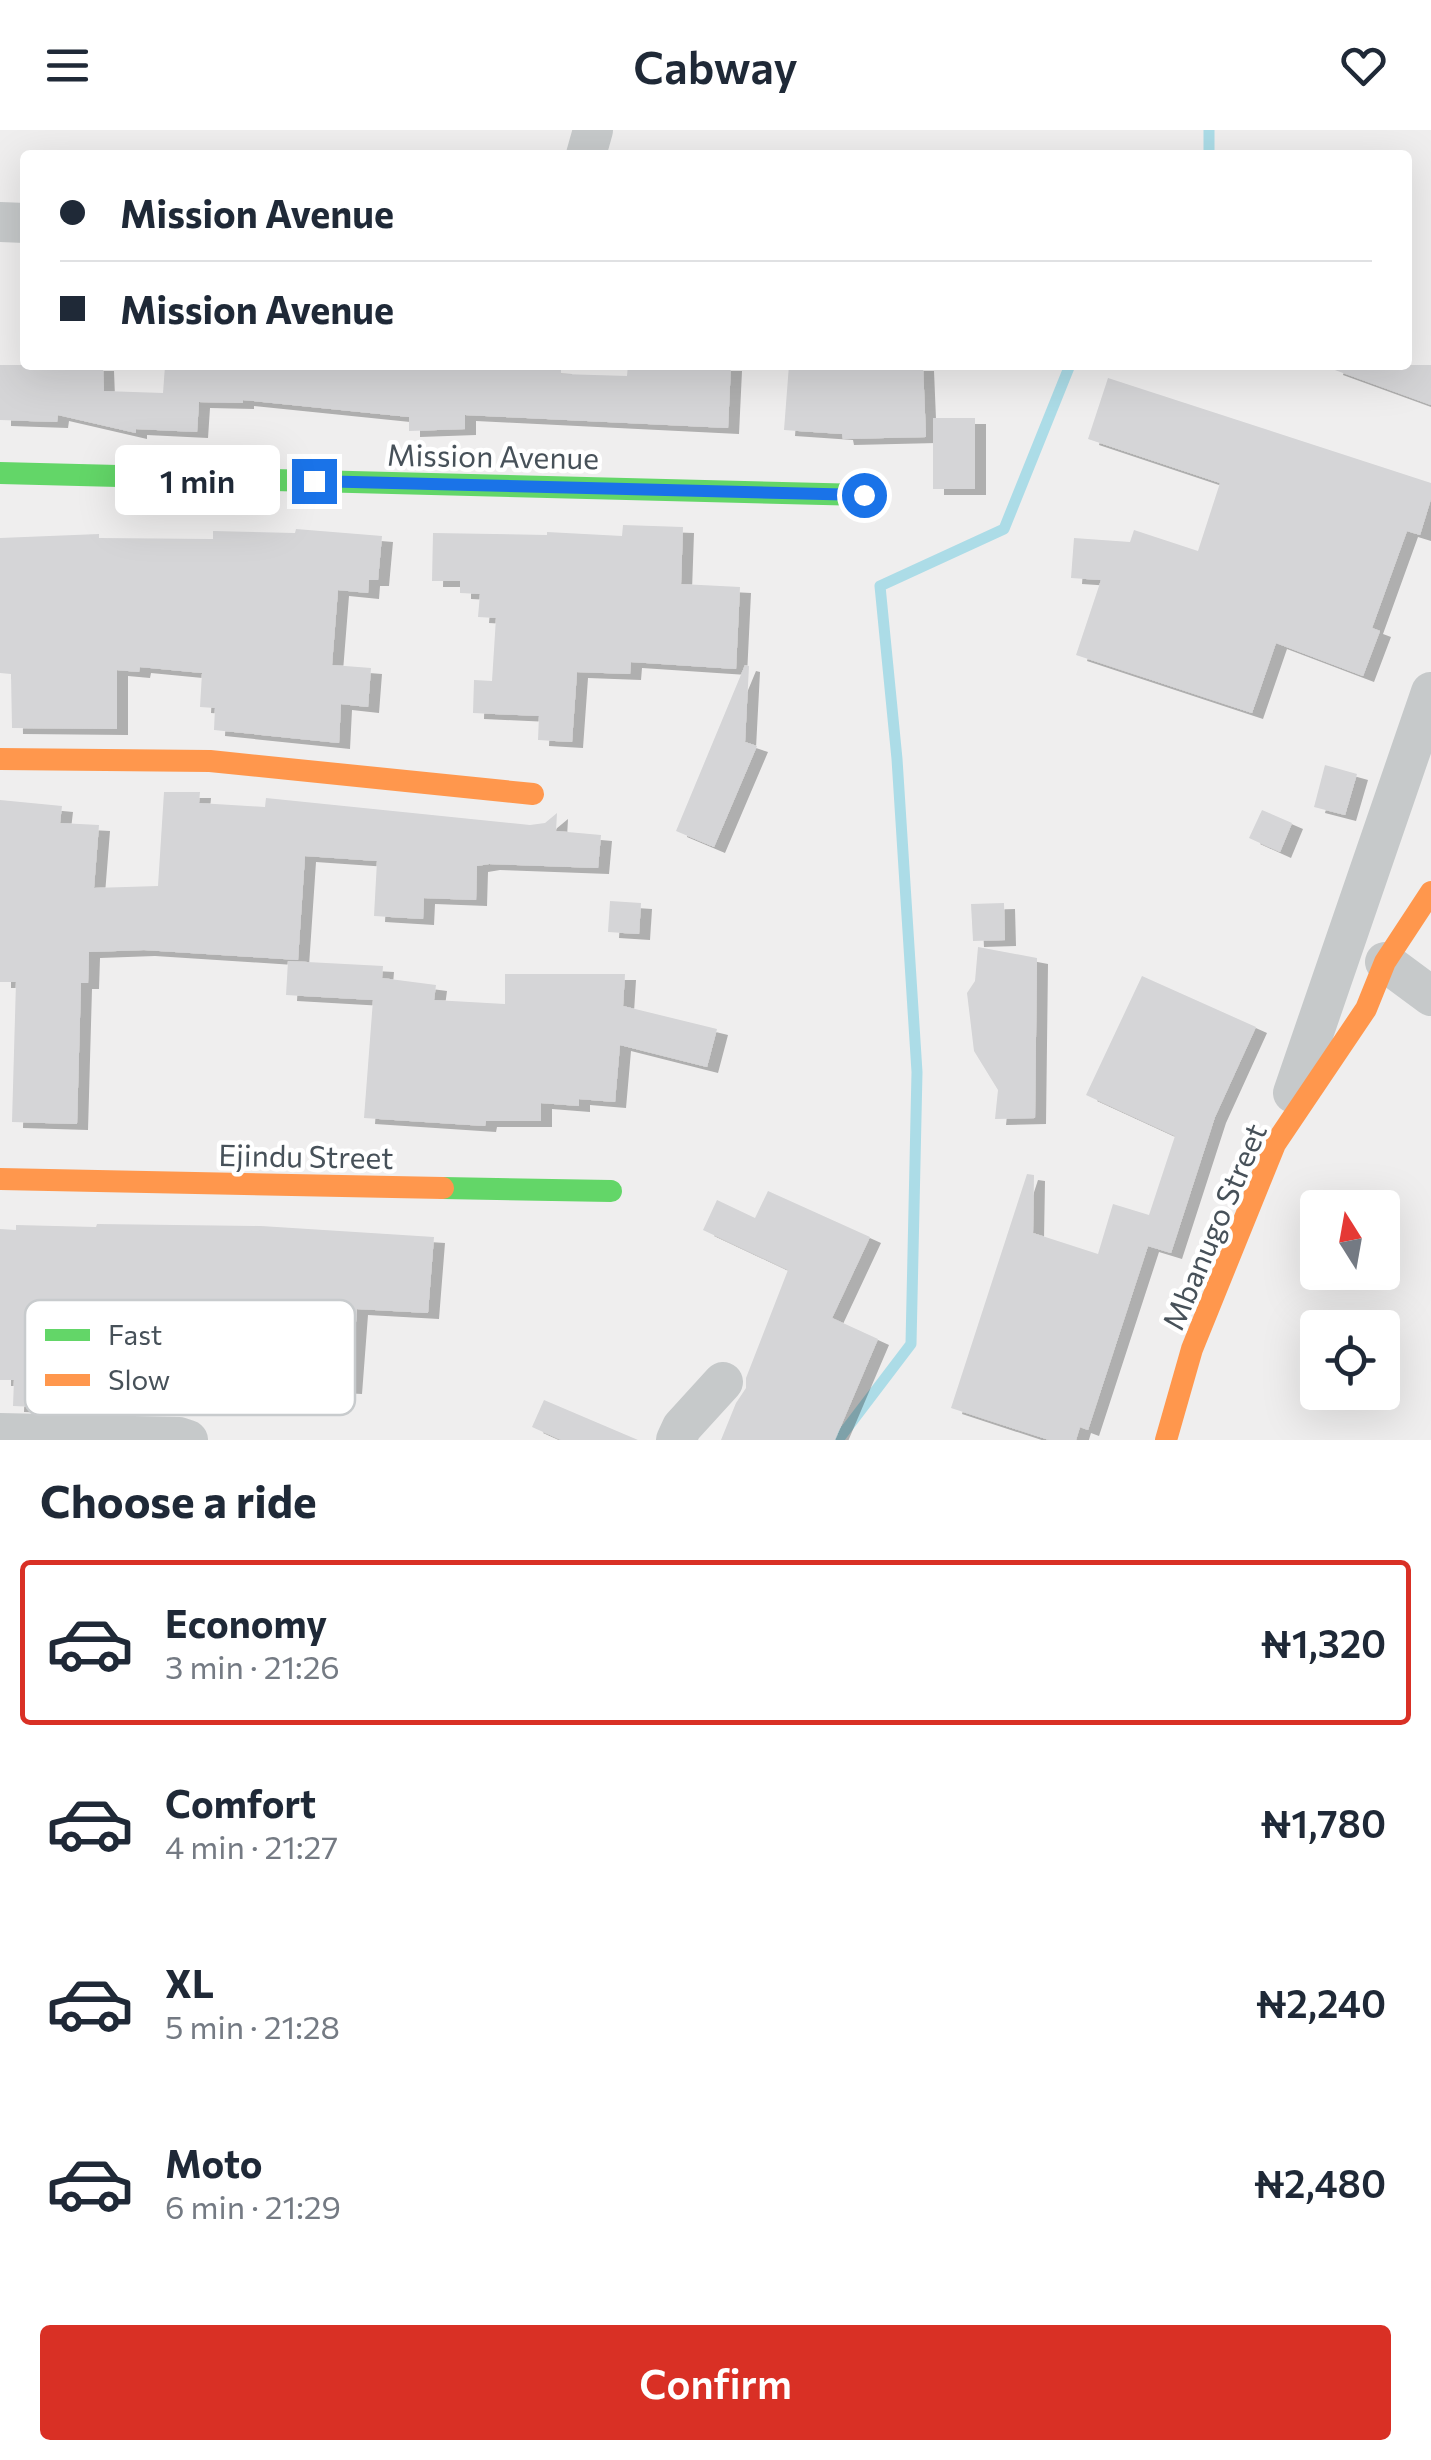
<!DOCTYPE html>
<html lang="en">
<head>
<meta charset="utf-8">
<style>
  body { margin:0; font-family:Commissioner,sans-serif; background:#f6f6f7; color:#1f2937; height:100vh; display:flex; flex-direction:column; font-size:38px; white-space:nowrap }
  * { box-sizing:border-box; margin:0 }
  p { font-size:32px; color:#747a83 }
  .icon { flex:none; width:55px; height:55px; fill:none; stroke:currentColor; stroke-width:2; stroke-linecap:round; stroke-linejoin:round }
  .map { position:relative; height:1310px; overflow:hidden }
  .side { display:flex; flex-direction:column; background:#fff; flex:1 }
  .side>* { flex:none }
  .guide { position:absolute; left:20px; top:20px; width:1392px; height:220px; border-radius:10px; box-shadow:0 10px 40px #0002; display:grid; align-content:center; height:220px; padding:0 40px; background:#fff }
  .needle { width:65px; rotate:349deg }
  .tools { position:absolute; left:1300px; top:1060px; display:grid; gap:20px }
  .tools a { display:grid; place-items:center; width:100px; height:100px; border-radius:10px; background:#fff; box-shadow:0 10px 40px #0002; font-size:50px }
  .end { position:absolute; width:45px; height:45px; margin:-22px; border:12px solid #1a73e8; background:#fff; box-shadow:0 0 0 5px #fff }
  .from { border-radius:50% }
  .bubble { position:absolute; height:70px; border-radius:10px; background:#fff; box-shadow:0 10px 40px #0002; font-size:32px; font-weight:600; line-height:70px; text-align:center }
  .guide b { display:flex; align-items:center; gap:35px; height:95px; font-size:38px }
  .guide b+b { border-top:2px solid #e0e1e3 }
  .guide i { width:25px; height:25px; background:#1f2937 }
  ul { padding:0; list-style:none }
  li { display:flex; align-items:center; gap:30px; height:165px; margin:0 20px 15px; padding:0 20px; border:5px solid transparent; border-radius:10px }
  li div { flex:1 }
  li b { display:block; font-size:38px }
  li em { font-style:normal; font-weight:600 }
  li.on { border-color:#d93025 }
  li>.icon { width:90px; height:90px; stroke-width:1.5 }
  h2 { padding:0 40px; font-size:45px; line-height:120px }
  .primary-button { display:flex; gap:20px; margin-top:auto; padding:20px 40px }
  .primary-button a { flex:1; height:115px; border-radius:10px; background:#d93025; color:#fff; font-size:40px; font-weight:600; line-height:115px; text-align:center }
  header { display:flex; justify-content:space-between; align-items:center; height:130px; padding:0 40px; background:#fff; font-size:45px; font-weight:600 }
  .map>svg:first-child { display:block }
</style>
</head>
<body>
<header><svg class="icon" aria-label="menu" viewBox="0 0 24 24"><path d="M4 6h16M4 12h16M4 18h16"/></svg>Cabway<svg class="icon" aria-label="heart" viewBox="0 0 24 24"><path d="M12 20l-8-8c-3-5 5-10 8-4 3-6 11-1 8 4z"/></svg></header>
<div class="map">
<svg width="1431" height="1310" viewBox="0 0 1431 1310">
  <defs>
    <filter id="shadow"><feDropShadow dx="11" dy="6" stdDeviation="0" flood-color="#0004"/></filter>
  </defs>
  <rect width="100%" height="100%" fill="#efeeee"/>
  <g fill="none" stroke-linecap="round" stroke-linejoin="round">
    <g stroke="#acdce7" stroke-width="11">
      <polyline points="1209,25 1209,0"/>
      <polyline points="838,1310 911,1214 917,942 897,629 880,456 1004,399 1070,235"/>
    </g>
  </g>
  <g fill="#d5d5d7" filter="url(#shadow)">
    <polygon points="0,235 103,235 104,261 163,263 165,236 210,239 210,235 493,235 561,238 561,244 627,246 628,235 731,235 728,298 465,285 465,299 409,301 409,287 243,270 243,273 199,272 197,302 136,299 136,303 58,285 57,292 0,290"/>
    <polygon points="789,235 923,235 926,307 843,309 842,304 784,300"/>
    <polygon points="1333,235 1431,235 1431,275 1332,239"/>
    <polygon points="1108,248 1431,353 1431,369 1420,405 1407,401 1372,498 1380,501 1363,546 1276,513 1252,583 1076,525 1101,450 1071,448 1074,408 1130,412 1134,400 1198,421 1220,353 1088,309"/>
    <rect x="933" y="288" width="42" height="71"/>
    <polygon points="623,395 683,397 681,454 740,457 736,539 631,532 630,544 577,542 572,612 538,610 539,586 473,583 474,550 492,551 496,488 478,487 480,464 460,463 460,451 432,451 433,403 547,405 547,402 622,406"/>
    <polygon points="296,399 382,406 378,450 369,450 368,463 338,460 332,535 371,538 368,577 341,574 339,613 214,600 215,578 200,577 202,543 140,537 139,542 117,540 117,599 12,598 11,544 0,543 0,408 99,404 99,408 213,409 213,401 295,403"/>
    <polygon points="745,535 749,536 745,612 757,616 714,717 676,701"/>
    <polygon points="1325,635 1357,644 1345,685 1314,677"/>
    <polygon points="164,662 200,662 199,673 265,677 266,668 530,695 545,693 557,683 556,701 601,705 598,738 489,734 477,736 476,770 424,768 423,789 374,786 377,731 305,726 298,830 144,820 89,822 88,853 81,853 77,994 12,992 16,852 0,852 0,670 62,676 60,693 99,695 94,758 158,756"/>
    <polygon points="1262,680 1292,693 1280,722 1249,708"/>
    <polygon points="610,771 641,773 639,804 608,802"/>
    <polygon points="1004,773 1005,810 973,811 971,774"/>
    <polygon points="978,817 1037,828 1035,988 995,989 998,960 974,921 971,896 967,863 975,851"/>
    <polygon points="288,831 383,836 382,848 436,855 434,870 505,874 505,844 625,844 623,876 717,899 707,937 620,915 615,972 579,969 579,976 541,973 541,991 486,991 485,996 364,988 373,870 286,865"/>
    <polygon points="1142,846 1256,897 1215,987 1171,1123 1148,1116 1088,1300 1080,1297 1076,1310 1049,1310 951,1278 1027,1044 1034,1045 1033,1103 1098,1124 1113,1074 1149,1085 1175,1006 1086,965"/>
    <polygon points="768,1061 870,1107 832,1188 878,1209 835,1310 721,1310 736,1273 746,1258 746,1248 788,1140 703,1100 717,1070 755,1088"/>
    <polygon points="97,1094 261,1096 434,1107 428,1183 357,1179 351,1258 252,1253 252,1268 181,1268 181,1250 89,1248 89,1265 60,1264 59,1278 13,1276 14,1250 0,1250 0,1099 16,1100 16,1095 96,1097"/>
    <polygon points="544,1270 638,1310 561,1310 532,1297"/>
  </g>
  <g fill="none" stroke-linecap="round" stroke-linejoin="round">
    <g stroke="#c6c9ca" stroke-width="40">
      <polyline points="586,25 593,0"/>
      <polyline points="0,92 25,93"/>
      <polyline points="1385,832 1431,866"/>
      <polyline points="1293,963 1431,562"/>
      <polyline points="0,1303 179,1307 188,1310"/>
      <polyline points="676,1310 682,1297 723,1252"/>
    </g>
    <g stroke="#63d668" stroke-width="22">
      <polyline points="0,343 864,365"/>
      <polyline points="443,1058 611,1061"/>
    </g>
    <g stroke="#ff974d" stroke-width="22">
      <polyline points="0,629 210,631 533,664"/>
      <polyline points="0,1049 443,1058"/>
      <polyline points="1166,1310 1192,1219 1275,1014 1366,879 1385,832 1431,762"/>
    </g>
  </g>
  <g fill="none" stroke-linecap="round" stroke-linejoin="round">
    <polyline stroke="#1a73e8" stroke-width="12" points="314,351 864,365"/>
  </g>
  <g text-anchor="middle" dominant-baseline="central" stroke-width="9" stroke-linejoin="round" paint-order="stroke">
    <g font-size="30" fill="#475159" stroke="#fff">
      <text transform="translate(493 325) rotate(1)">Mission Avenue</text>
      <text transform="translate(306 1025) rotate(1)">Ejindu Street</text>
      <text transform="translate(1213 1096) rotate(-67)">Mbanugo Street</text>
    </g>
  </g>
  <rect x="25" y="1170" width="330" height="115" rx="15" fill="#fff" stroke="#c8cbcd" stroke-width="2.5"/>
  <rect x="45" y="1199" width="45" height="12" fill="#63d668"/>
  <rect x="45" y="1244" width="45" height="12" fill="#ff974d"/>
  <g font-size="28" fill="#475159">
    <text x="108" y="1215">Fast</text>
    <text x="108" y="1260">Slow</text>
  </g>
</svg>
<div class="tools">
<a><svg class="needle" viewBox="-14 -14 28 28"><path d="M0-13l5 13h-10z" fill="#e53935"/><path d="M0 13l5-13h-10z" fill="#747a83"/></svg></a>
<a><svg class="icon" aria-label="locate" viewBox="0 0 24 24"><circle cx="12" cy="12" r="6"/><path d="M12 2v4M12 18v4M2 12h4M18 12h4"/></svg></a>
</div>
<i class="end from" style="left:864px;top:365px"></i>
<i class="end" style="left:314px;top:351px"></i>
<div class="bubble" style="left:115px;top:315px;width:165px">1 min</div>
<div class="guide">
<b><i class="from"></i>Mission Avenue</b>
<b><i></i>Mission Avenue</b>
</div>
</div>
<section class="side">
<h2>Choose a ride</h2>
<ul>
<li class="on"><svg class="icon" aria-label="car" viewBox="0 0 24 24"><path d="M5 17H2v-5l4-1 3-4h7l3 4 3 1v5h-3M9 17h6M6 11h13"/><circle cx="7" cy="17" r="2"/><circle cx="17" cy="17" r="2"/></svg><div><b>Economy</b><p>3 min · 21:26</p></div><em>₦1,320</em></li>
<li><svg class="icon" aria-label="car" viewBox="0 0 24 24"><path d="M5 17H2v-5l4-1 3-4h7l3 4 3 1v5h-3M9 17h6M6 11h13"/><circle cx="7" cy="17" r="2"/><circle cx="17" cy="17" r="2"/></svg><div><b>Comfort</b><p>4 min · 21:27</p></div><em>₦1,780</em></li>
<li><svg class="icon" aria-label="car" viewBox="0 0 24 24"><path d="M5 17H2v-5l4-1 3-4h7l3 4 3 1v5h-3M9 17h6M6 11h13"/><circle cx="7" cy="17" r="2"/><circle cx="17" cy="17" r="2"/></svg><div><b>XL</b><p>5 min · 21:28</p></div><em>₦2,240</em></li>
<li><svg class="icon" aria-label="car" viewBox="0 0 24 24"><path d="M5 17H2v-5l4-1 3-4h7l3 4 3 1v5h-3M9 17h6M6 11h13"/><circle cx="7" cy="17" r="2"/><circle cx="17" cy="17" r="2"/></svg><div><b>Moto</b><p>6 min · 21:29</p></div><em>₦2,480</em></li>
</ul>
<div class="primary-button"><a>Confirm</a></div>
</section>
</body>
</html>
